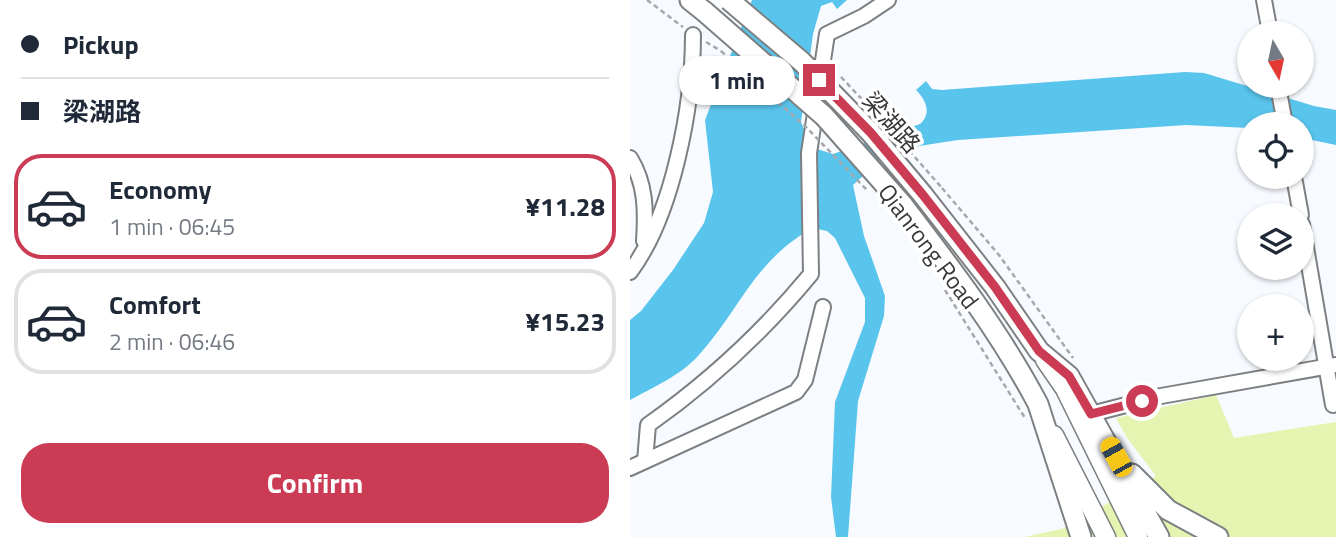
<!DOCTYPE html>
<html lang="en">
<head>
<meta charset="utf-8">
<style>
  body { margin:0; font-family:"Titillium Web","Noto Sans SC",sans-serif; background:#f2f2f3; color:#1f2937; height:100vh; display:flex; flex-direction:column; font-size:26px; white-space:nowrap }
  * { box-sizing:border-box; margin:0 }
  p { font-size:23px; color:#747a83 }
  .icon { flex:none; width:38px; height:38px; fill:none; stroke:currentColor; stroke-width:2; stroke-linecap:round; stroke-linejoin:round }
  .map { position:relative; flex:1; overflow:hidden }
  .sheet { display:flex; flex-direction:column; background:#fff; width:630px }
  .sheet>* { flex:none }
  .banner { display:grid; align-content:center; height:154px; padding:0 21px; background:#fff }
  .needle { width:46px; rotate:171deg }
  .tools { position:absolute; left:607px; top:21px; display:grid; gap:14px }
  .tools a { display:grid; place-items:center; width:77px; height:77px; border-radius:50%; background:#fff; box-shadow:0 2px 5px #0004; font-size:35px }
  .end { position:absolute; width:32px; height:32px; margin:-16px; border:9px solid #cb3b54; background:#fff; box-shadow:0 0 0 4px #fff }
  .from { border-radius:50% }
  .bubble { position:absolute; height:49px; border-radius:24px; background:#fff; box-shadow:0 2px 5px #0004; font-size:23px; font-weight:700; line-height:49px; text-align:center }
  .car { position:absolute; width:21px; height:42px; margin:-21px -10px; border-radius:9px; box-shadow:0 0 5px 2px #0007; background:linear-gradient(#f5c518 24%,#345 0 40%,#f5c518 0 76%,#345 0 86%,#f5c518 0) }
  .banner b { display:flex; align-items:center; gap:24px; height:66px; font-size:26px }
  .banner b+b { border-top:2px solid #e0e1e3 }
  .banner i { width:18px; height:18px; background:#1f2937 }
  ul { padding:0; list-style:none }
  li { display:flex; align-items:center; gap:21px; height:105px; margin:0 14px 10px; padding:0 7px; border:4px solid #e0e1e3; border-radius:28px }
  li div { flex:1 }
  li b { display:block; font-size:26px }
  li em { font-style:normal; font-weight:700 }
  li.selected { border-color:#cb3b54 }
  li>.icon { width:63px; height:63px; stroke-width:1.5 }
  .button { display:flex; gap:14px; margin-top:auto; padding:14px 21px }
  .button a { flex:1; height:80px; border-radius:28px; background:#cb3b54; color:#fff; font-size:28px; font-weight:700; line-height:80px; text-align:center }
  main { display:flex; flex:1; min-height:0 }
  .map>svg:first-child { display:block }
</style>
</head>
<body>
<main>
<section class="sheet">
<div class="banner">
<b><i class="from"></i>Pickup</b>
<b><i></i>梁湖路</b>
</div>
<ul>
<li class="selected"><svg class="icon" aria-label="car" viewBox="0 0 24 24"><path d="M5 17H2v-5l4-1 3-4h7l3 4 3 1v5h-3M9 17h6M6 11h13"/><circle cx="7" cy="17" r="2"/><circle cx="17" cy="17" r="2"/></svg><div><b>Economy</b><p>1 min · 06:45</p></div><em>¥11.28</em></li>
<li><svg class="icon" aria-label="car" viewBox="0 0 24 24"><path d="M5 17H2v-5l4-1 3-4h7l3 4 3 1v5h-3M9 17h6M6 11h13"/><circle cx="7" cy="17" r="2"/><circle cx="17" cy="17" r="2"/></svg><div><b>Comfort</b><p>2 min · 06:46</p></div><em>¥15.23</em></li>
</ul>
<div class="button"><a>Confirm</a></div>
</section>
<div class="map">
<svg width="706" height="537" viewBox="0 0 706 537">
  <rect width="100%" height="100%" fill="#f7fafe"/>
  <polygon fill="#e5f4b0" points="586,395 604,438 706,422 706,537 394,537 432,529 526,476 497,438 486,418"/>
  <path fill="#59c4ec" d="M122,0h95l-10,9 -5,-7 -11,4 -8,28 -12,88 8,20 8,7 16,5 87,-30c12,-11 6,-24 -4,-34l10,-9 6,8 10,1 243,-18 19,1 110,33 22,4v35l-34,-7v-14h-52l-1,4 -63,-3 -228,15 -39,6 -35,11 -31,28 11,51 21,60 -1,20 -26,85 -10,136h-12l-5,-40 4,-95 30,-80v-24l-30,-60 -8,-7 -14,-3c-58,31 -73,82 -115,128 -17,19 -46,32 -68,44v-80l11,-9 32,-41 31,-47 9,-31 -8,-72z"/>
  <g fill="none" stroke-linecap="round" stroke-linejoin="round">
    <g stroke="#7d8083" stroke-width="18">
      <g id="minor">
        <polyline points="634,0 640,33"/>
        <polyline points="648,86 655,124"/>
        <path d="M0,158c16,26 16,53 14,83"/>
        <polyline points="664,177 671,215"/>
        <polyline points="672,224 703,405"/>
        <path d="M0,272c43,-57 63,-167 63,-237"/>
        <polyline points="461,414 531,396 706,365"/>
        <path d="M15,461l3,-36c61,-43 115,-93 163,-151l-2,-121 18,-119 37,-18 24,-16"/>
        <polyline points="0,468 166,392 175,380 193,307"/>
      </g>
    </g>
    <g stroke="#7d8083" stroke-width="21">
      <g id="major">
        <polyline points="415,360 435,389 508,537"/>
        <polyline points="424,435 476,537"/>
      </g>
    </g>
    <g stroke="#7d8083" stroke-width="23">
      <g id="highway">
        <polyline points="60,0 75,12"/>
        <polyline points="293,195 365,287 409,351 439,376 529,537"/>
        <path d="M272,204c49,64 98,128 136,200l43,133"/>
        <polyline points="502,474 538,510 588,537"/>
      </g>
    </g>
    <g stroke="#a6a8ab" stroke-width="2.5" stroke-dasharray="5 3.5" stroke-linecap="butt">
      <polyline points="17,0 53,27"/>
      <polyline points="76,42 91,51"/>
      <polyline points="312,188 369,255 443,358"/>
      <polyline points="315,290 395,418"/>
    </g>
    <use href="#minor" stroke="#fff" stroke-width="14"/>
    <use href="#major" stroke="#fff" stroke-width="18"/>
    <use href="#highway" stroke="#fff" stroke-width="19"/>
    <g stroke="#7d8083" stroke-width="23" stroke-linecap="butt">
      <g id="highway-bridge">
        <polyline points="99,0 172,62 241,133 293,195"/>
        <polyline points="75,12 194,116 272,204"/>
      </g>
    </g>
    <g stroke="#a6a8ab" stroke-width="2.5" stroke-dasharray="5 3.5" stroke-linecap="butt">
      <polyline points="91,51 176,127 238,191"/>
      <polyline points="211,77 242,110"/>
      <polyline points="268,138 312,188"/>
    </g>
    <use href="#highway-bridge" stroke="#fff" stroke-width="19"/>
  </g>
  <g fill="none" stroke-linecap="round" stroke-linejoin="round">
    <polyline stroke="#cb3b54" stroke-width="9" points="189,80 241,133 293,195 365,287 409,351 439,376 461,414 512,401"/>
  </g>
  <g text-anchor="middle" dominant-baseline="central" stroke-width="7" stroke-linejoin="round" paint-order="stroke">
    <g font-size="24" fill="#37383a" stroke="#fff">
      <text transform="translate(262 122) rotate(48)">梁湖路</text>
      <text transform="translate(299 246) rotate(53)">Qianrong Road</text>
    </g>
  </g>
</svg>
<div class="tools">
<a><svg class="needle" viewBox="-14 -14 28 28"><path d="M0-13l5 13h-10z" fill="#e53935"/><path d="M0 13l5-13h-10z" fill="#747a83"/></svg></a>
<a><svg class="icon" aria-label="locate" viewBox="0 0 24 24"><circle cx="12" cy="12" r="6"/><path d="M12 2v4M12 18v4M2 12h4M18 12h4"/></svg></a>
<a><svg class="icon" aria-label="layers" viewBox="0 0 24 24"><path d="M12 4l9 5-9 5-9-5zM3 14l9 5 9-5"/></svg></a>
<a>+</a>
</div>
<i class="end from" style="left:512px;top:401px"></i>
<i class="end" style="left:189px;top:80px"></i>
<div class="bubble" style="left:49px;top:56px;width:116px">1 min</div>
<i class="car" style="left:486px;top:457px;rotate:331deg"></i>
</div>
</main>
</body>
</html>
